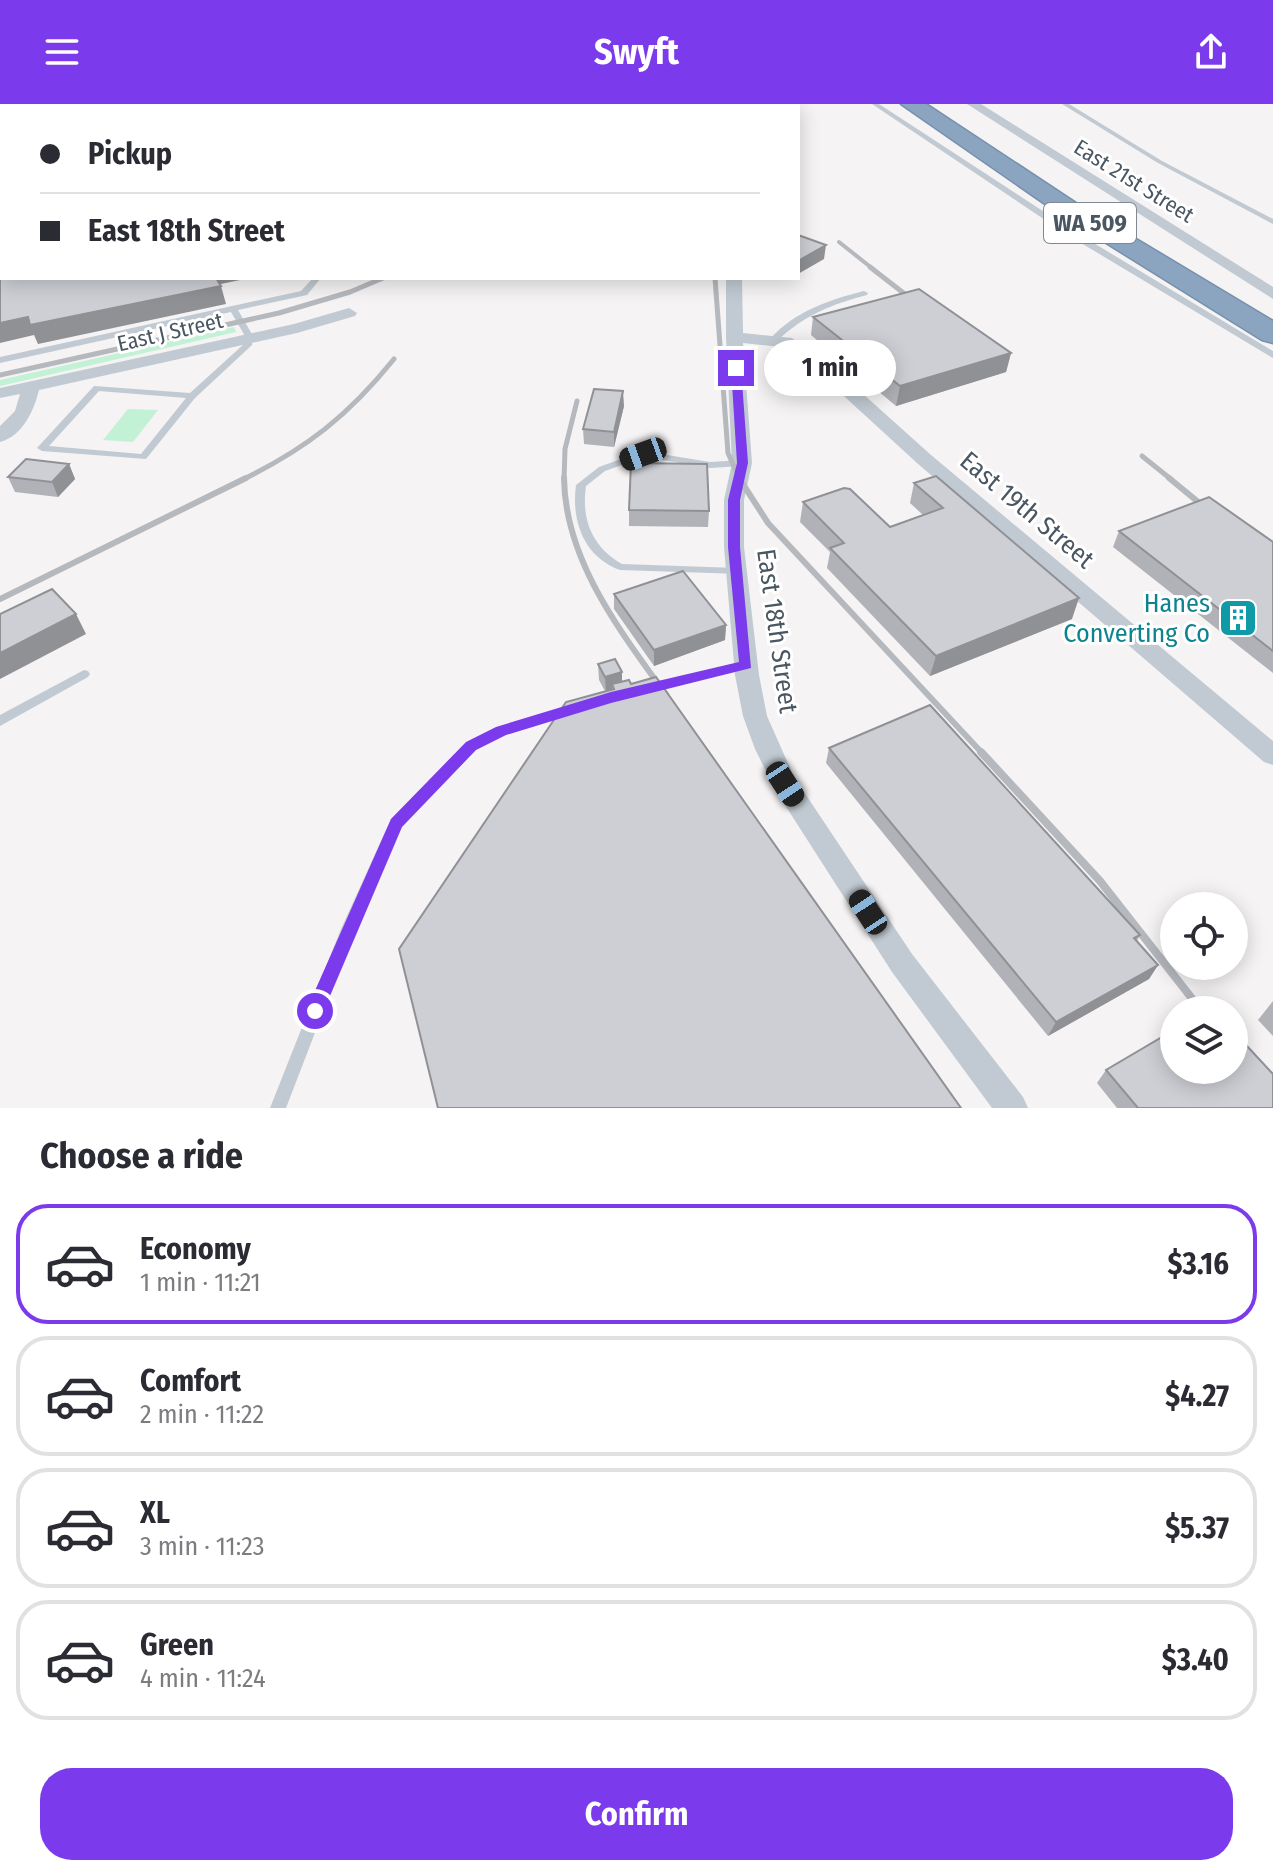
<!DOCTYPE html>
<html lang="en">
<head>
<meta charset="utf-8">
<style>
  body { margin:0; font-family:"Fira Sans Condensed",sans-serif; background:#f2f2f3; color:#2b2b33; height:100vh; display:flex; flex-direction:column; font-size:30px; white-space:nowrap }
  * { box-sizing:border-box; margin:0 }
  p { font-size:26px; color:#7c7c81 }
  .icon { flex:none; width:44px; height:44px; fill:none; stroke:currentColor; stroke-width:2; stroke-linecap:round; stroke-linejoin:round }
  .map { position:relative; height:1004px; overflow:hidden }
  .side { display:flex; flex-direction:column; background:#fff; flex:1 }
  .side>* { flex:none }
  .top-card { position:absolute; left:0px; top:0px; width:800px; height:176px; box-shadow:0 4px 20px #0003; display:grid; align-content:center; height:176px; padding:0 40px; background:#fff }
  .controls { position:absolute; left:1160px; top:788px; display:grid; gap:16px }
  .controls a { display:grid; place-items:center; width:88px; height:88px; border-radius:50%; background:#fff; box-shadow:0 4px 20px #0003; font-size:40px }
  .end { position:absolute; width:36px; height:36px; margin:-18px; border:10px solid #7c3aed; background:#fff; box-shadow:0 0 0 4px #fff }
  .from { border-radius:50% }
  .bubble { position:absolute; height:56px; border-radius:28px; background:#fff; box-shadow:0 4px 20px #0003; font-size:26px; font-weight:700; line-height:56px; text-align:center }
  .car { position:absolute; width:24px; height:48px; margin:-24px -12px; border-radius:10px; box-shadow:0 0 6px 2px #0007; background:linear-gradient(#222 24%,#8ab4d8 0 40%,#222 0 76%,#8ab4d8 0 86%,#222 0) }
  .top-card b { display:flex; align-items:center; gap:28px; height:76px; font-size:30px }
  .top-card b+b { border-top:2px solid #e1e1e2 }
  .top-card i { width:20px; height:20px; background:#2b2b33 }
  ul { padding:0; list-style:none }
  li { display:flex; align-items:center; gap:24px; height:120px; margin:0 16px 12px; padding:0 24px; border:4px solid #e1e1e2; border-radius:32px }
  li div { flex:1 }
  li b { display:block; font-size:30px }
  li em { font-style:normal; font-weight:700 }
  li.active { border-color:#7c3aed }
  li>.icon { width:72px; height:72px; stroke-width:1.5 }
  h2 { padding:0 40px; font-size:36px; line-height:96px }
  .button { display:flex; gap:16px; margin-top:auto; padding:16px 40px }
  .button a { flex:1; height:92px; border-radius:32px; background:#7c3aed; color:#fff; font-size:32px; font-weight:700; line-height:92px; text-align:center }
  header { display:flex; justify-content:space-between; align-items:center; height:104px; padding:0 40px; background:#7c3aed; color:#fff; font-size:36px; font-weight:700 }
  .map>svg:first-child { display:block }
</style>
</head>
<body>
<header><svg class="icon" aria-label="menu" viewBox="0 0 24 24"><path d="M4 6h16M4 12h16M4 18h16"/></svg>Swyft<svg class="icon" aria-label="share" viewBox="0 0 24 24"><path d="M12 15V3M7 8l5-5 5 5M5 13v7h14v-7"/></svg></header>
<div class="map">
<svg width="1273" height="1004" viewBox="0 0 1273 1004">
  <rect width="100%" height="100%" fill="#f5f3f3"/>
  <g fill="#c3f1d5">
    <polygon points="234,223 236,228 0,282 0,276"/>
    <polygon points="128,305 158,306 133,338 103,336"/>
  </g>
  <g fill="none" stroke-linecap="round" stroke-linejoin="round">
    <g stroke="#7690ad" stroke-width="3">
      <polygon id="highway" points="901,0 926,0 1076,99 1273,217 1273,239 1262,236 1058,109"/>
    </g>
    <g fill="#c1cad2" fill-rule="evenodd">
      <polygon points="85,0 93,0 95,2 87,2"/>
      <polygon points="356,0 363,0 365,2 358,2"/>
      <polygon points="399,0 409,0 405,2 395,2"/>
      <polygon points="872,0 879,0 1072,126 1273,247 1273,254 1066,130"/>
      <polygon points="1062,0 1069,0 1162,57 1273,115 1273,120 1158,59"/>
      <rect x="0" y="34" width="2" height="4"/>
      <path d="M313,174h8l-14,17 -69,15 15,26 -1,9 -57,53 -49,61 -104,-8 -5,-3 57,-62 96,7 54,-49 1,-8 -14,-24 -231,51v-6l301,-66zM99,287l87,7 -45,56 -92,-8z"/>
      <path d="M864,187l4,2 -1,2c-35,9 -64,21 -90,46h-3l-4,-2c25,-28 59,-39 94,-48z"/>
      <path d="M643,347l67,11 32,-2 5,3 -5,3 -32,2 -66,-11 -39,14 -19,15c-5,33 6,61 36,78l115,4 5,4 -1,2 -121,-4c-36,-13 -49,-49 -44,-85l23,-18z"/>
      <polygon points="746,557 750,558 752,561 750,564 650,588 646,587 644,584 646,581 650,580"/>
      <polygon points="84,566 88,567 90,570 88,573 0,622 0,611"/>
      <polygon points="572,601 576,603 578,606 576,609 505,631 475,645 401,722 355,825 286,1004 270,1004 341,825 391,715 467,639 497,624"/>
    </g>
    <g fill="#c1cad2" fill-rule="evenodd">
      <polygon points="967,0 981,0 1273,183 1273,195"/>
      <polygon points="726,174 742,174 743,229 792,234 833,263 931,351 1273,637 1273,661 1264,658 917,359 821,271 782,243 743,239 752,359 744,396 744,443 759,571 767,612 794,673 912,850 1023,993 1028,1004 992,1004 892,868 776,687 755,645 743,612 735,571 724,443 724,396 732,359 726,233"/>
      <path d="M349,204l8,5 -2,3 -58,17 -258,57c-5,20 -16,46 -39,52v-16l15,-15 5,-17 -20,4v-10l294,-64z"/>
    </g>
    <use href="#highway" fill="#8ba5c1" fill-rule="evenodd"/>
    <g stroke="#b5b8bd" stroke-width="4">
      <polyline points="128,2 133,0"/>
      <polyline points="160,2 164,0"/>
      <polyline points="208,2 211,0"/>
      <polyline points="839,138 873,165"/>
    </g>
    <g stroke="#b5b8bd" stroke-width="5">
      <polyline points="870,163 919,201"/>
      <polyline points="715,174 728,349 740,376"/>
      <polyline points="0,271 279,209 350,188 383,174"/>
      <polyline points="1142,352 1172,376"/>
      <path d="M242,376c65,-32 106,-64 152,-121"/>
      <polyline points="564,376 565,345 577,297"/>
    </g>
    <g stroke="#b5b8bd" stroke-width="6">
      <path d="M564,374c1,83 57,154 103,218"/>
      <polyline points="739,374 768,419 983,650"/>
      <polyline points="1169,374 1214,411"/>
      <polyline points="0,495 246,374"/>
    </g>
    <polyline stroke="#b5b8bd" stroke-width="8" points="981,648 1100,777 1201,906"/>
  </g>
  <g fill="#b0b2b7">
    <polygon points="813,213 1011,249 1006,268 896,302 811,231"/>
    <polygon points="624,302 614,343 584,340 583,325"/>
    <polygon points="69,360 75,375 58,393 15,388 8,373"/>
    <polygon points="914,379 1072,515 930,572 827,464 830,448 800,418 803,398 890,423 923,411 910,399"/>
    <polygon points="629,406 709,407 708,423 629,422"/>
    <polygon points="1119,427 1273,438 1273,569 1113,443"/>
    <polygon points="614,490 726,521 725,536 654,562 614,505"/>
    <polygon points="598,560 622,568 622,578 631,580 605,587 599,576"/>
    <polygon points="829,644 1140,831 1137,837 1158,861 1149,875 1048,932 826,659"/>
    <polygon points="1273,897 1273,932 1258,916"/>
    <polygon points="1106,966 1273,1004 1117,1004 1097,979"/>
  </g>
  <g fill="#909195">
    <polygon points="2,19 2,32 0,33 0,20"/>
    <polygon points="2,93 2,113 0,115 0,94"/>
    <polygon points="826,141 824,155 798,170 798,157"/>
    <polygon points="214,174 239,174 240,176 216,181"/>
    <polygon points="221,182 226,200 38,240 34,231 0,239 0,219 28,213"/>
    <polygon points="1011,249 1006,268 896,302 900,282"/>
    <polygon points="623,287 624,302 614,343 614,328"/>
    <polygon points="69,360 75,375 58,393 52,378"/>
    <polygon points="1079,494 1072,515 930,572 936,552"/>
    <polygon points="76,510 86,530 0,575 0,549"/>
    <polygon points="726,521 725,536 654,562 654,546"/>
    <polygon points="622,568 622,584 612,580 612,587 606,588 605,573"/>
    <polygon points="1158,861 1149,875 1048,932 1056,918"/>
  </g>
  <g fill="#cdcfd5" stroke="#909195" stroke-width="2">
    <polygon points="1,0 52,0 54,2 3,2"/>
    <polygon points="0,3 2,3 2,19 0,20"/>
    <polygon points="2,46 2,93 0,94 0,47"/>
    <polygon points="2,112 2,174 216,174 221,182 30,221 28,213 0,219 0,113"/>
    <polygon points="798,131 826,141 798,157"/>
    <polygon points="919,185 1011,249 900,282 813,213"/>
    <polygon points="594,285 623,287 614,328 583,325"/>
    <polygon points="26,355 69,360 52,378 8,373"/>
    <polygon points="631,359 707,360 709,407 629,406"/>
    <polygon points="936,372 1079,494 936,552 830,444 844,439 803,398 844,384 850,385 890,423 943,404 914,379"/>
    <polygon points="1209,393 1273,438 1273,547 1119,427"/>
    <polygon points="683,467 726,521 654,546 614,490"/>
    <polygon points="52,485 76,510 0,549 0,510"/>
    <polygon points="615,555 622,568 605,573 598,560"/>
    <polygon points="656,573 961,1004 438,1004 399,845 566,598 614,585 612,580 629,576 631,580"/>
    <polygon points="930,601 1140,831 1134,834 1158,861 1056,918 829,644"/>
    <polygon points="1174,926 1174,966 1234,966 1234,928 1273,970 1273,1004 1138,1004 1106,966"/>
  </g>
  <polygon fill="#7c3aed" points="736,261 741,264 748,359 740,396 740,443 751,564 611,599 506,631 476,646 402,723 321,913 315,916 309,913 306,907 391,715 466,638 496,623 611,588 739,558 728,443 728,396 737,359 731,264"/>
  <defs>
    <g id="building-square" transform="scale(2)"><rect x="-9" y="-9" width="18" height="18" rx="4" fill="#0f9aa8" stroke="#fff"/><path d="M-4-6H4V6H1V3H-1V6H-4ZM-2.5-4.3h1.7v1.8h-1.7ZM.8-4.3h1.7v1.8H.8ZM-2.5-1h1.7V.8h-1.7ZM.8-1h1.7V.8H.8Z" fill="#fff"/></g>
  </defs>
  <g fill-rule="evenodd">
    <use href="#building-square" x="1238" y="514"/>
  </g>
  <g text-anchor="middle" dominant-baseline="central" stroke-width="6" stroke-linejoin="round" paint-order="stroke">
    <g font-size="22" fill="#4a5661" stroke="#fff">
      <text transform="translate(1134 77) rotate(32)">East 21st Street</text>
      <text transform="translate(170 228) rotate(-13)">East J Street</text>
    </g>
    <rect fill="#fff" stroke="#808990" stroke-width="2" x="1044" y="99" width="92" height="40" rx="6"/>
    <g font-size="24" font-weight="bold" fill="#4a5661">
      <text x="1090" y="119">WA 509</text>
    </g>
    <g font-size="26" fill="#4a5661" stroke="#fff">
      <text transform="translate(1027 406) rotate(40)">East 19th Street</text>
      <text transform="translate(777 527) rotate(82)">East 18th Street</text>
    </g>
    <g font-size="26" fill="#0d838f" stroke="#fff" text-anchor="end">
      <text x="1210" y="499">Hanes<tspan x="1210" dy="30">Converting Co</tspan></text>
    </g>
  </g>
</svg>
<div class="controls">
<a><svg class="icon" aria-label="locate" viewBox="0 0 24 24"><circle cx="12" cy="12" r="6"/><path d="M12 2v4M12 18v4M2 12h4M18 12h4"/></svg></a>
<a><svg class="icon" aria-label="layers" viewBox="0 0 24 24"><path d="M12 4l9 5-9 5-9-5zM3 14l9 5 9-5"/></svg></a>
</div>
<i class="end from" style="left:315px;top:907px"></i>
<i class="end" style="left:736px;top:264px"></i>
<div class="bubble" style="left:764px;top:236px;width:132px">1 min</div>
<i class="car" style="left:643px;top:350px;rotate:250deg"></i>
<i class="car" style="left:785px;top:680px;rotate:147deg"></i>
<i class="car" style="left:868px;top:808px;rotate:327deg"></i>
<div class="top-card">
<b><i class="from"></i>Pickup</b>
<b><i></i>East 18th Street</b>
</div>
</div>
<section class="side">
<h2>Choose a ride</h2>
<ul>
<li class="active"><svg class="icon" aria-label="car" viewBox="0 0 24 24"><path d="M5 17H2v-5l4-1 3-4h7l3 4 3 1v5h-3M9 17h6M6 11h13"/><circle cx="7" cy="17" r="2"/><circle cx="17" cy="17" r="2"/></svg><div><b>Economy</b><p>1 min · 11:21</p></div><em>$3.16</em></li>
<li><svg class="icon" aria-label="car" viewBox="0 0 24 24"><path d="M5 17H2v-5l4-1 3-4h7l3 4 3 1v5h-3M9 17h6M6 11h13"/><circle cx="7" cy="17" r="2"/><circle cx="17" cy="17" r="2"/></svg><div><b>Comfort</b><p>2 min · 11:22</p></div><em>$4.27</em></li>
<li><svg class="icon" aria-label="car" viewBox="0 0 24 24"><path d="M5 17H2v-5l4-1 3-4h7l3 4 3 1v5h-3M9 17h6M6 11h13"/><circle cx="7" cy="17" r="2"/><circle cx="17" cy="17" r="2"/></svg><div><b>XL</b><p>3 min · 11:23</p></div><em>$5.37</em></li>
<li><svg class="icon" aria-label="car" viewBox="0 0 24 24"><path d="M5 17H2v-5l4-1 3-4h7l3 4 3 1v5h-3M9 17h6M6 11h13"/><circle cx="7" cy="17" r="2"/><circle cx="17" cy="17" r="2"/></svg><div><b>Green</b><p>4 min · 11:24</p></div><em>$3.40</em></li>
</ul>
<div class="button"><a>Confirm</a></div>
</section>
</body>
</html>
